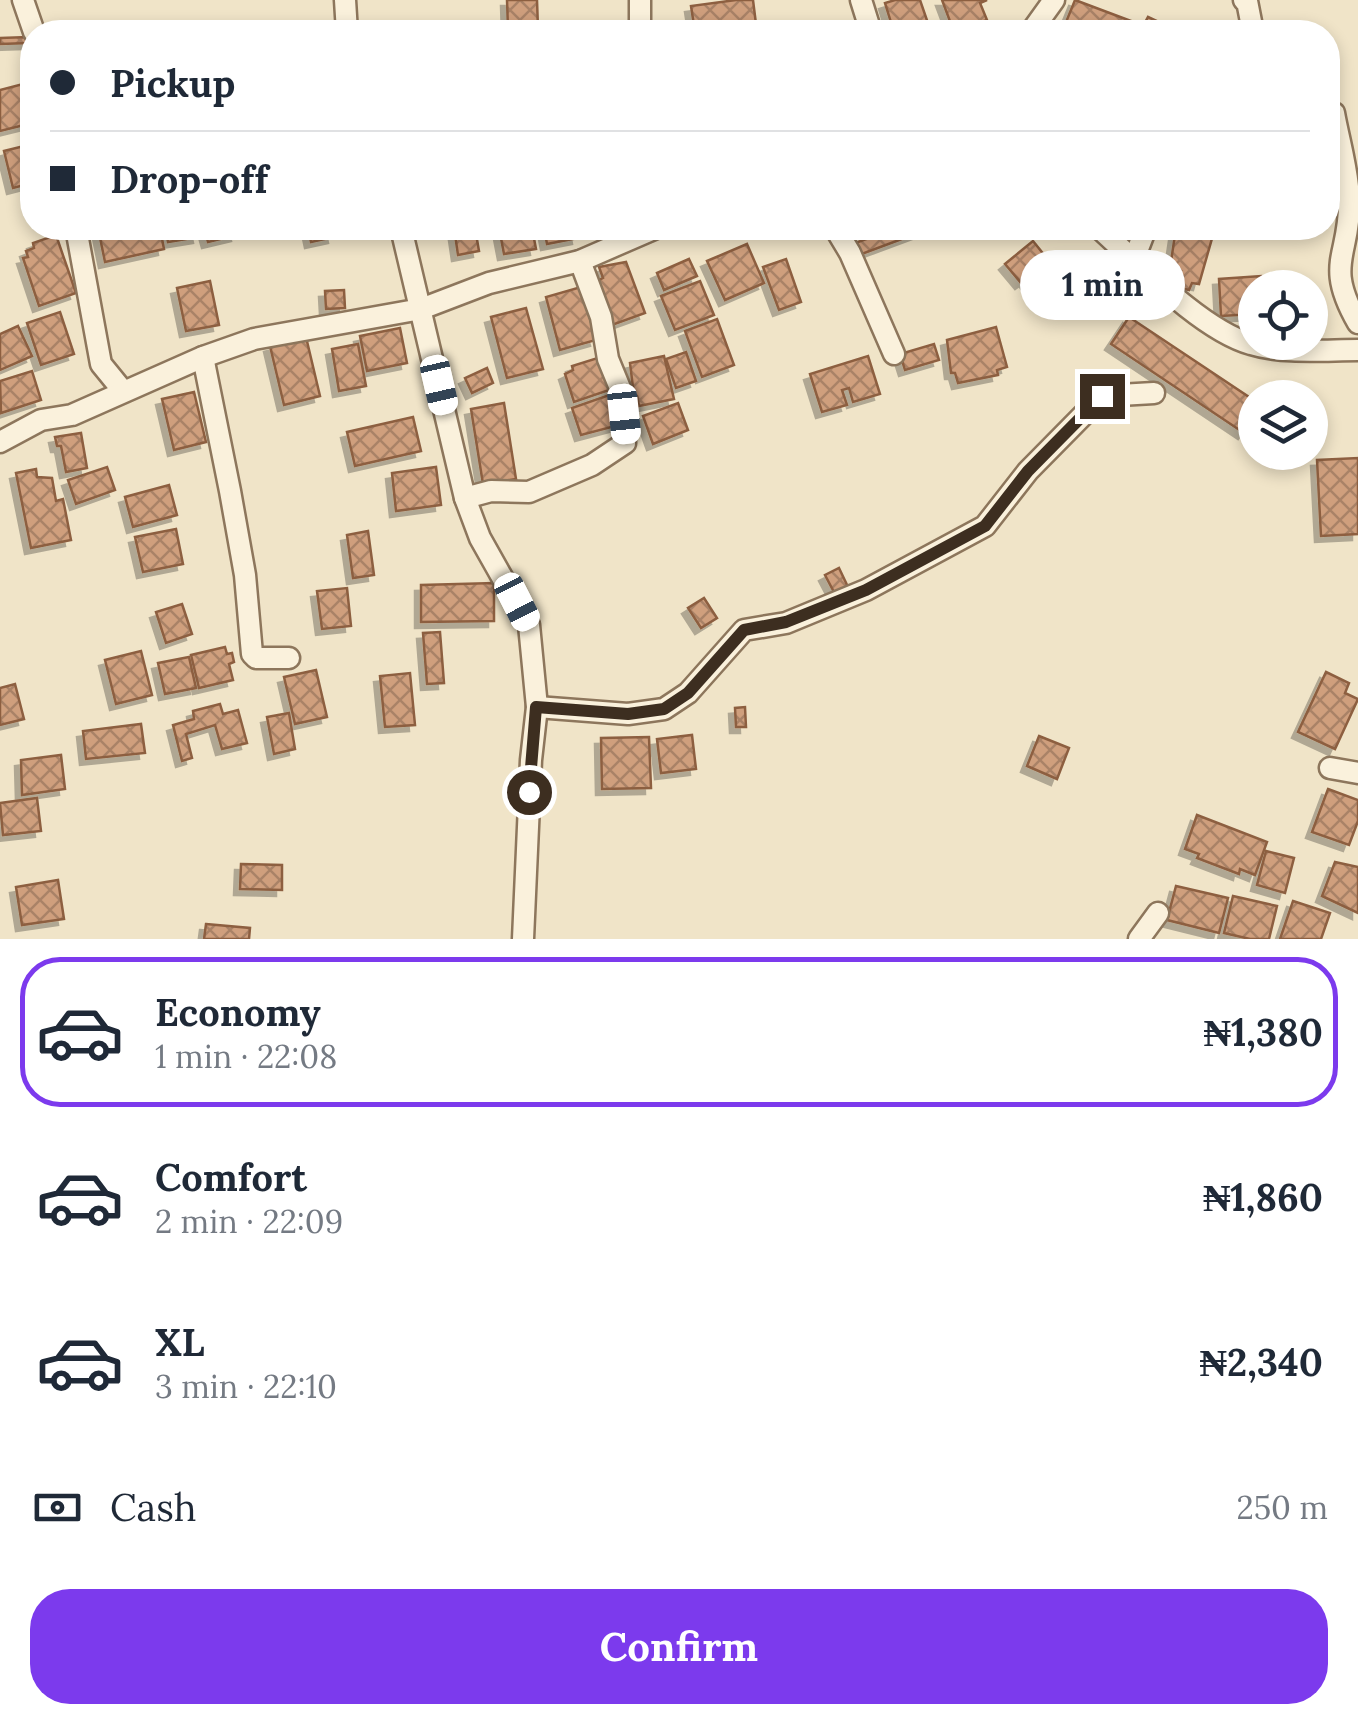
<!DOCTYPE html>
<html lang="en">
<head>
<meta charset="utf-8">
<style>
  body { margin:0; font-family:Lora,serif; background:#f6f6f7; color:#1f2937; height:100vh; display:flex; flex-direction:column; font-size:38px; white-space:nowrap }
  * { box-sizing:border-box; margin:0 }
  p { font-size:32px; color:#747a83 }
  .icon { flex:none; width:55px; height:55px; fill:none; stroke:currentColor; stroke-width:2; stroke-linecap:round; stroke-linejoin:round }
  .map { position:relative; height:939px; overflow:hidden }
  .side { display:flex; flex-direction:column; background:#fff; flex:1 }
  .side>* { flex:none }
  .banner { position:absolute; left:20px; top:20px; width:1320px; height:220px; border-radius:40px; box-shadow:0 5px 15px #0003; display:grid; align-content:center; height:220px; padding:0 30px; background:#fff }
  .fabs { position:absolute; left:1238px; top:270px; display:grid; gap:20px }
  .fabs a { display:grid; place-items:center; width:90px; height:90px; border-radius:50%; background:#fff; box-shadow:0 5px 15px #0003; font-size:50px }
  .end { position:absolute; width:45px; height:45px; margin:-22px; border:12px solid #3d2e20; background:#fff; box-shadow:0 0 0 5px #fff }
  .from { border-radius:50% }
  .bubble { position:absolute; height:70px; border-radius:35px; background:#fff; box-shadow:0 5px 15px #0003; font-size:32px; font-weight:800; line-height:70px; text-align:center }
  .car { position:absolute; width:30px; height:60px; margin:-30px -15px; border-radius:12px; box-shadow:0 0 8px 2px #0007; background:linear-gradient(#fff 24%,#345 0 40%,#fff 0 76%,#345 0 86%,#fff 0) }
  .banner b { display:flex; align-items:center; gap:35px; height:95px; font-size:38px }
  .banner b+b { border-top:2px solid #e0e1e3 }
  .banner i { width:25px; height:25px; background:#1f2937 }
  ul { padding:18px 0 0; list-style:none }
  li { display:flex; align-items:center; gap:30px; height:150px; margin:0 20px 15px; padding:0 10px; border:5px solid transparent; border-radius:40px }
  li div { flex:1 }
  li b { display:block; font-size:38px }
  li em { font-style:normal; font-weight:800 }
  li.current { border-color:#7c3aed }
  li>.icon { width:90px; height:90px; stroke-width:1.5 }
  .pay { display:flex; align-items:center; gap:25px; height:110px; padding:0 30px; font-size:38px }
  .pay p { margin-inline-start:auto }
  .primary-button { display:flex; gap:20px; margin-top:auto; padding:20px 30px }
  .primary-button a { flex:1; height:115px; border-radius:40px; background:#7c3aed; color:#fff; font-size:40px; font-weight:800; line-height:115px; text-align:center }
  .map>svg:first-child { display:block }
</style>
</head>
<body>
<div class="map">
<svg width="1358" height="939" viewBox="0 0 1358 939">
  <defs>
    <pattern id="building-cross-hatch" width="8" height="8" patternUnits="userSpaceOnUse" patternTransform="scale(2.5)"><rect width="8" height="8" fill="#cf9f7d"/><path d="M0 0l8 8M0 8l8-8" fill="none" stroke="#a98266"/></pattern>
    <filter id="shadow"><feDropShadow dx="-6" dy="6" stdDeviation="0" flood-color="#0004"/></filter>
  </defs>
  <rect width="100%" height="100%" fill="#f0e4c8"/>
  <g fill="url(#building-cross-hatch)" stroke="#8d5f41" stroke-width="2.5" filter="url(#shadow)">
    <polygon points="507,0 537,0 538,28 508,29"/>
    <polygon points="736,0 753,0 757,32 695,32 691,6"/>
    <polygon points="895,0 920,0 931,32 894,32 885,3"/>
    <polygon points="942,0 987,0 980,3 987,20 981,22 983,29 954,32"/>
    <polygon points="1075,0 1131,21 1126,32 1062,32"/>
    <polygon points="1148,17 1180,32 1140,32"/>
    <polygon points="28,37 29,43 0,44 0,38"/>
    <polygon points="23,84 32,123 0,131 0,90"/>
    <polygon points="32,144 32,183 13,188 4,151"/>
    <polygon points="98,228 160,228 164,249 105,262"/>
    <polygon points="165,228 197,228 199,237 168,242"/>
    <polygon points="204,228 235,228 237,235 208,242"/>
    <polygon points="308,228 332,228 334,237 311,242"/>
    <polygon points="454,228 475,228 479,251 458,255"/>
    <polygon points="499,228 532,228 536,249 504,254"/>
    <polygon points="544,228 576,228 578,238 547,244"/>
    <polygon points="897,228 926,230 859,255 855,243"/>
    <polygon points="1176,228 1215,228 1199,284 1192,283 1189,290 1177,287 1181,271 1170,268"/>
    <polygon points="56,235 76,293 39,306 23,258 28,257 26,251 34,248 33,243"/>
    <polygon points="1033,241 1058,272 1038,289 1036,286 1032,289 1025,280 1021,283 1005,264"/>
    <polygon points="747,244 764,283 725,300 707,261"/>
    <polygon points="689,259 697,276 664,290 657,273"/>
    <polygon points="786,259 801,302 779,310 763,267"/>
    <polygon points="626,262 645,313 612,325 597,281 603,278 599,267"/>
    <polygon points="1261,276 1262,288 1255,288 1255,314 1221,316 1219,279"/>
    <polygon points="210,281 219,325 186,331 177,288"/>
    <polygon points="700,281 714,315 675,330 661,296"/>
    <polygon points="581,287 596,340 560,350 546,297"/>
    <polygon points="344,290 345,308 326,309 325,291"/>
    <polygon points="526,308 543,369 507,378 491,317"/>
    <polygon points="60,312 74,354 41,365 27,323"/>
    <polygon points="1129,317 1255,401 1255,416 1244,433 1111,344"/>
    <polygon points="717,319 734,365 702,377 685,331"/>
    <polygon points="18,326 32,356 0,370 0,334"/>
    <polygon points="996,327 1007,367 997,370 998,375 958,383 955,373 951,373 947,340"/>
    <polygon points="400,328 407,363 367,371 360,336"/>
    <polygon points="306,337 320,396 284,405 270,346"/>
    <polygon points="358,344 366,386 339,391 332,349"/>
    <polygon points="934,344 939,360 905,370 900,354"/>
    <polygon points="686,352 696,381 676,388 666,359"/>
    <polygon points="604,356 615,388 574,402 565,374 573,370 572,366"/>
    <polygon points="664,356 674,399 639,406 637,396 634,396 630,363"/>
    <polygon points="868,356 880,394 853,402 849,388 842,390 847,405 822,412 810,374"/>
    <polygon points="487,368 493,383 472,393 465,378"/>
    <polygon points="32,371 41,400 1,413 0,381"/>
    <polygon points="194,392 206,442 174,450 162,399"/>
    <polygon points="612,394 623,424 581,435 572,408"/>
    <polygon points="504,403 516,479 483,484 471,409"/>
    <polygon points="678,403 688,430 653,444 643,416"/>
    <polygon points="413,417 421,451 355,466 347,432"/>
    <polygon points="81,433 87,468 66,472 61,446 57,446 55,437"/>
    <polygon points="1358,458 1358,534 1321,536 1317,460"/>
    <polygon points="107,467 115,490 76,504 68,480"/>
    <polygon points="436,467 441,505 396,511 392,473"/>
    <polygon points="36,469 37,477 52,478 56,501 63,499 71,540 31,548 16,473"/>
    <polygon points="169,485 177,515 133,527 125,497"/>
    <polygon points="176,529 183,564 143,572 135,537"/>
    <polygon points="368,531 374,575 353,578 347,535"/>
    <polygon points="839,568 848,587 835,594 825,575"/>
    <polygon points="494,583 494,621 421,622 421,585"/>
    <polygon points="347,588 351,626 322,629 317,591"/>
    <polygon points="704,598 717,618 701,628 688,608"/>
    <polygon points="182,604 192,634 166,643 156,612"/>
    <polygon points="440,632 444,683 427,684 423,633"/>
    <polygon points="225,647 227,654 232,653 234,662 229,664 233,680 199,688 191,655"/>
    <polygon points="141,651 152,695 116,704 105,660"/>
    <polygon points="189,657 196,688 165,694 158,663"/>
    <polygon points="316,670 327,717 295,724 284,677"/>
    <polygon points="1326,672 1349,683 1345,693 1358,699 1335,749 1298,732"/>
    <polygon points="410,673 415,725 385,727 380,676"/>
    <polygon points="15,684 24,719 0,725 0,688"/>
    <polygon points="220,704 223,714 238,710 247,743 222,749 215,725 186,734 192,758 182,761 173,725 194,719 193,711"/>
    <polygon points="745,707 746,727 736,727 735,708"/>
    <polygon points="289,713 295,749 274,754 267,717"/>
    <polygon points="141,724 145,753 86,759 83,731"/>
    <polygon points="692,735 696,769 661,773 657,739"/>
    <polygon points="1039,736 1069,748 1057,779 1027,766"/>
    <polygon points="649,737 651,788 602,789 601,738"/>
    <polygon points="61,755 65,789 22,795 21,760"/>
    <polygon points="1328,789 1358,800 1358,821 1349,845 1312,832"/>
    <polygon points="37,798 41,831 3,835 0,803"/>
    <polygon points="1197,815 1267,842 1255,875 1240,869 1239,874 1197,858 1199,854 1185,849"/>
    <polygon points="1266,851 1294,858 1285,893 1257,885"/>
    <polygon points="1335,862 1358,867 1358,913 1322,896"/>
    <polygon points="241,864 282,865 282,890 240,889"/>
    <polygon points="58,880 64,919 22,925 16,887"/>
    <polygon points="1176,886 1228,898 1219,933 1167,920"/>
    <polygon points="1233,896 1277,906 1269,939 1250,939 1224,933"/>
    <polygon points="1293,901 1330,913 1321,939 1280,939"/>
    <polygon points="206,924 250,928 249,939 204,939"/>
  </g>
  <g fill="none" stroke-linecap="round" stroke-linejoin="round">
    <g stroke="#8d765c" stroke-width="25">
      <g id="street">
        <polyline points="23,0 34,32"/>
        <polyline points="345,0 347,32"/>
        <polyline points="640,0 640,32"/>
        <polyline points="861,0 871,32"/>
        <polyline points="1244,0 1247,1 1253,32"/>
        <polyline points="1031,32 1054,0"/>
        <path d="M1334,113c5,28 14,57 15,86 2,57 -26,63 9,124"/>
        <polyline points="76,228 101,364 123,391"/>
        <polyline points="401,228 465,498 480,538 529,625 537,707 531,760 523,939"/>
        <polyline points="835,228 850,253 894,354"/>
        <path d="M1099,228c39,35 102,102 152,116 32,10 73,6 107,6"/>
        <polyline points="1134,259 1146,228"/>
        <polyline points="203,357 230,491 245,575 252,654 256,658 289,658"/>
        <polyline points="0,442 41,420 72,415 203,357 254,339 421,309 489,283 580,261 656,228"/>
        <polyline points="465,498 491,491 529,492 592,465 625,443 622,393 608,359 601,317 580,261"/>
        <polyline points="537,707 628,714 664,709 688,693 744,630 786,623 866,590 985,526 1028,471 1102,396 1154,393"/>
        <polyline points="1330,768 1358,773"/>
        <polyline points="1139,939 1158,913"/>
      </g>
    </g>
    <use href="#street" stroke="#faf1dc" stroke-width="20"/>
  </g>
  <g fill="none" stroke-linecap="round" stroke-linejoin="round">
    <polyline stroke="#3d2e20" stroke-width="12" points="529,792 536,707 628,714 664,709 688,693 744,630 786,622 866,590 985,526 1028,471 1102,396"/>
  </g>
</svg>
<div class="fabs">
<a><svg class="icon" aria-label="locate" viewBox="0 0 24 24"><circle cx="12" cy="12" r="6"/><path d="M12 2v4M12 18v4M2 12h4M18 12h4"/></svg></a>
<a><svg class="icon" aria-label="layers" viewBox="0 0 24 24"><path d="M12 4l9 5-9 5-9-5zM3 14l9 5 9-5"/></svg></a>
</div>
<i class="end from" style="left:529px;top:792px"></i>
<i class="end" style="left:1102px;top:396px"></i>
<div class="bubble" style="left:1020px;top:250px;width:165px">1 min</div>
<i class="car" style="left:439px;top:385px;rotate:167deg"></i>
<i class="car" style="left:624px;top:414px;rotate:174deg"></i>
<i class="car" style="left:517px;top:602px;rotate:153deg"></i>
<div class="banner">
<b><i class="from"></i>Pickup</b>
<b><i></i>Drop-off</b>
</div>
</div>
<section class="side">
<ul>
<li class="current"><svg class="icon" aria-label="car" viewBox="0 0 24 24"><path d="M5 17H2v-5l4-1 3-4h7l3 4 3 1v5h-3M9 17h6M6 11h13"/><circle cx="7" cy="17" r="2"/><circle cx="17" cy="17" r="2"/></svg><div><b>Economy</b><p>1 min · 22:08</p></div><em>₦1,380</em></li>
<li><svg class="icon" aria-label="car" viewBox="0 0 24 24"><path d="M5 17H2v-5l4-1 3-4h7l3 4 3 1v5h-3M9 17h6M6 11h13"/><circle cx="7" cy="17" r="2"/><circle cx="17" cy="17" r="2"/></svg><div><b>Comfort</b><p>2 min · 22:09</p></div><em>₦1,860</em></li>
<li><svg class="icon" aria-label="car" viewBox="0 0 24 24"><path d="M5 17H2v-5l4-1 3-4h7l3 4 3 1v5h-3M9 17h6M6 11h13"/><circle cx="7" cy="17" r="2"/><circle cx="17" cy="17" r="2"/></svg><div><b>XL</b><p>3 min · 22:10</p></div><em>₦2,340</em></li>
</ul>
<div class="pay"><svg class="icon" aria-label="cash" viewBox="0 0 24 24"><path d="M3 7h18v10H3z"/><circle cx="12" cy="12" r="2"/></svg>Cash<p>250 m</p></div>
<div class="primary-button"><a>Confirm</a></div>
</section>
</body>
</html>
